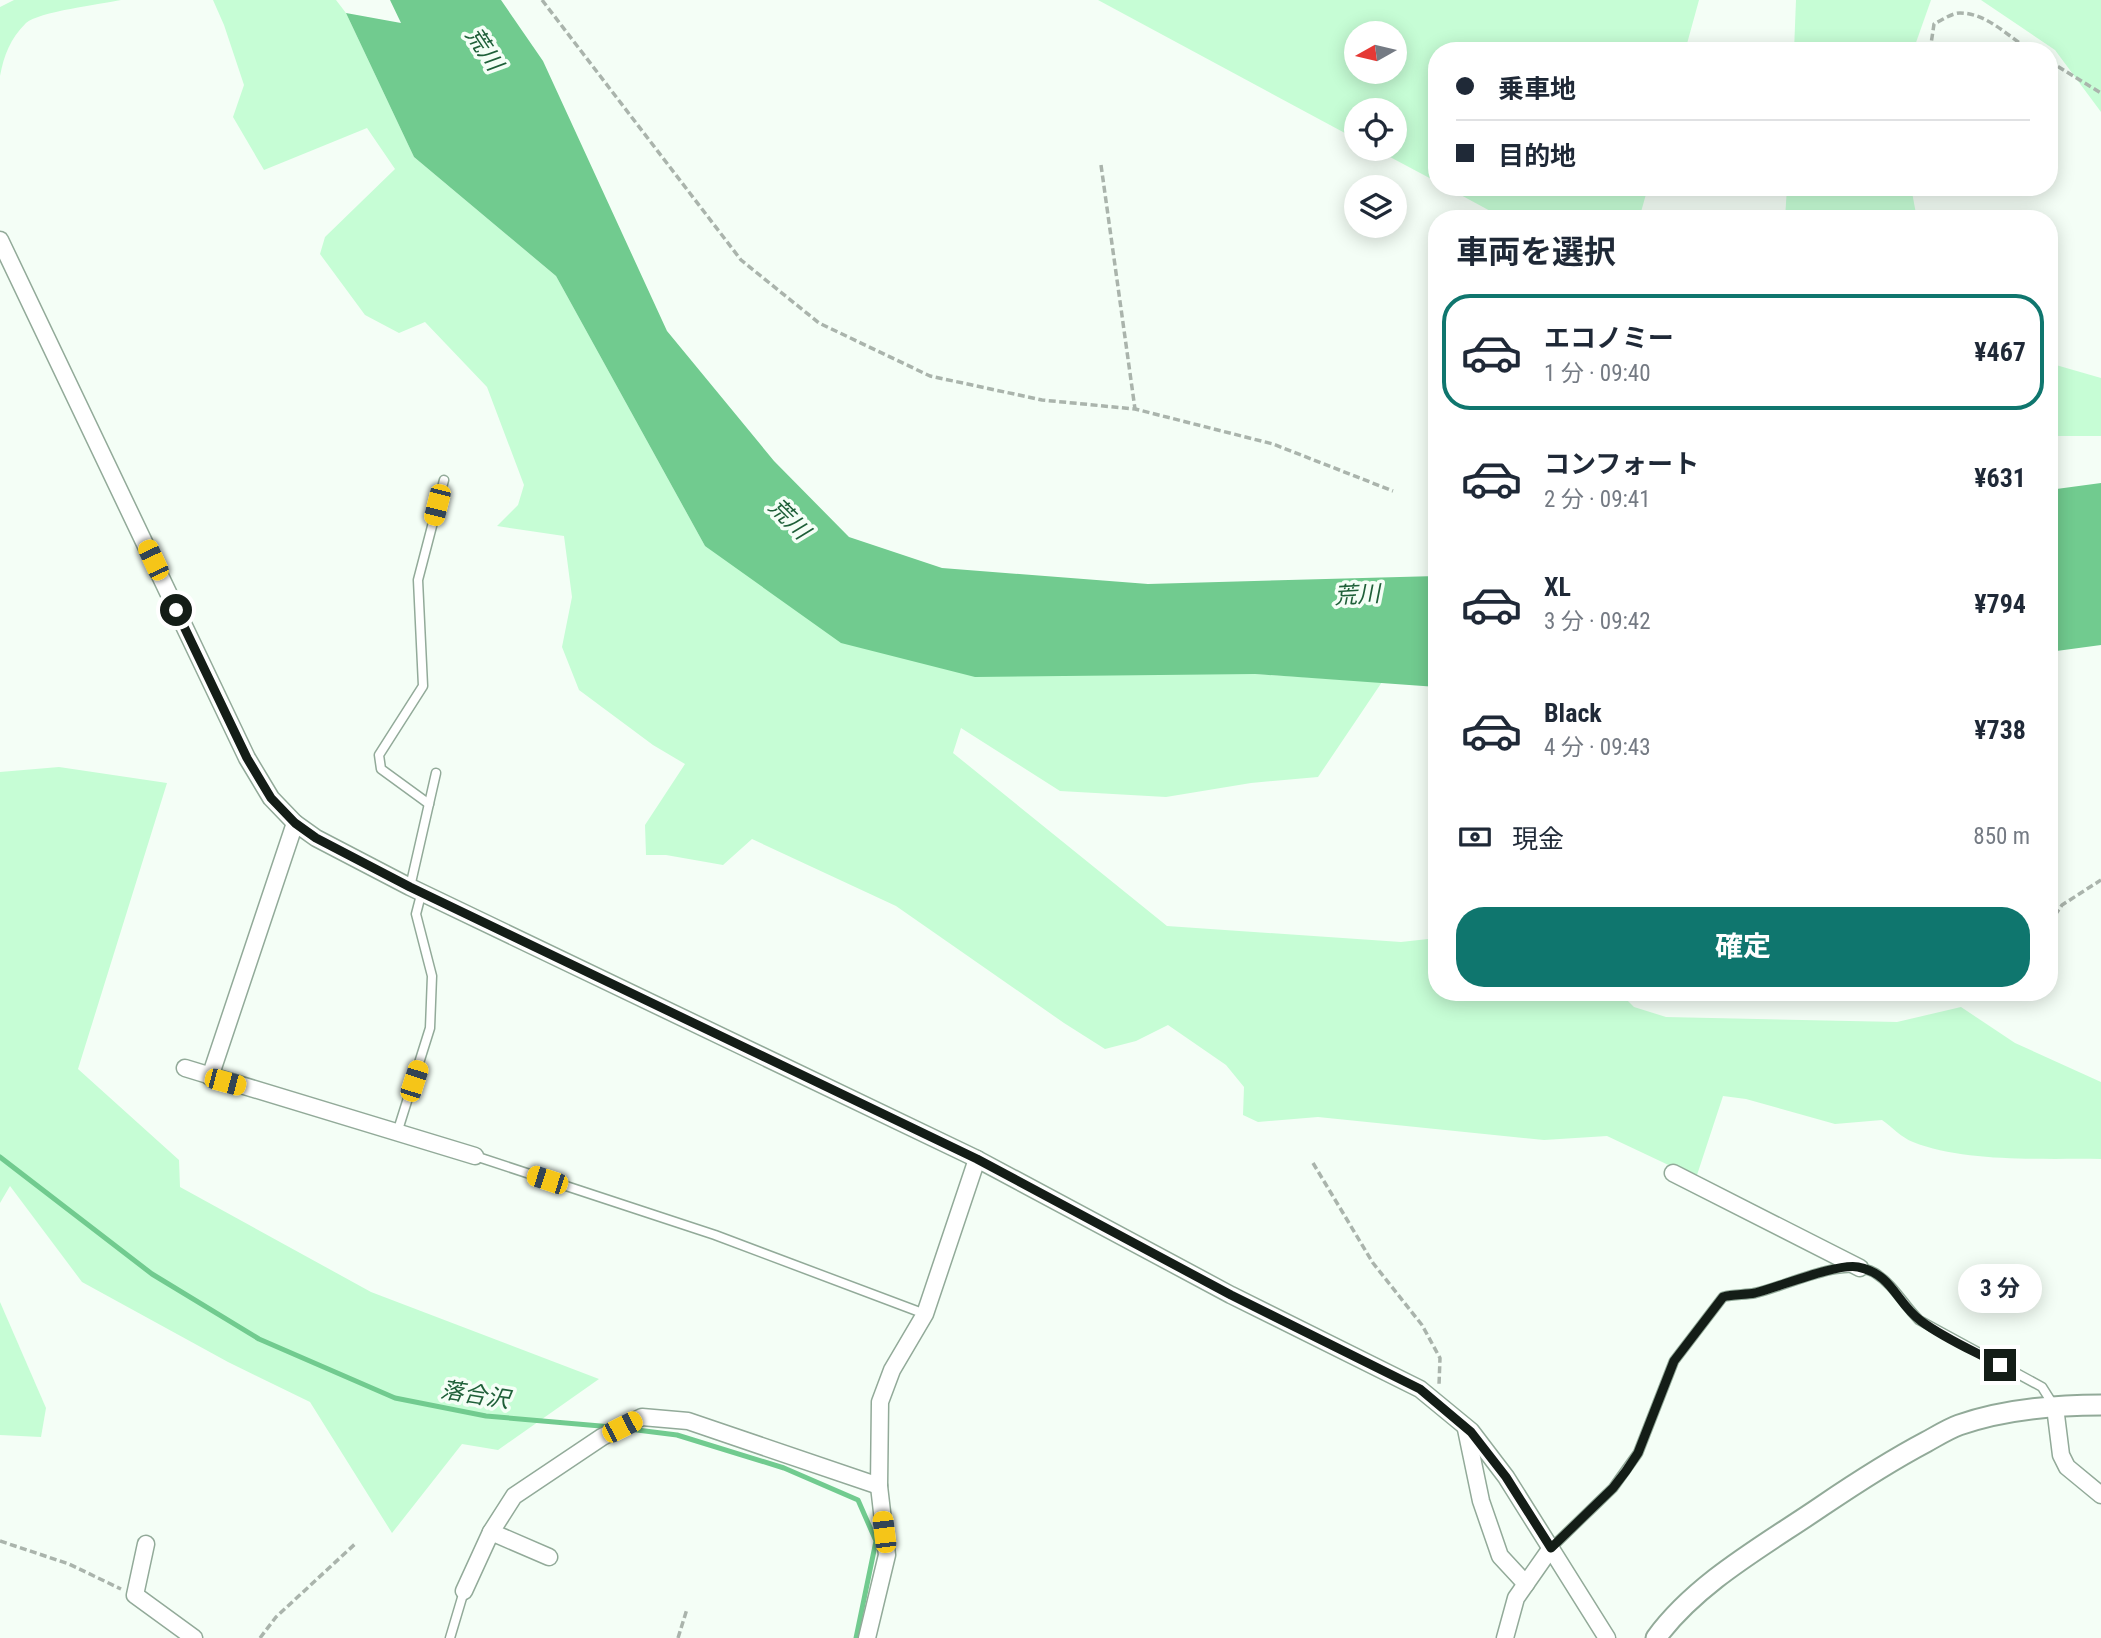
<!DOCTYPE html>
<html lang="ja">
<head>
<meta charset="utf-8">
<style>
  body { margin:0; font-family:"Roboto Condensed","Noto Sans JP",sans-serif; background:#f2f2f3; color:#1f2937; height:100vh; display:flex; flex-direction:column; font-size:26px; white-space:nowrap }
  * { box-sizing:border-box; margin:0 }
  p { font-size:23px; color:#747a83 }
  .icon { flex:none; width:38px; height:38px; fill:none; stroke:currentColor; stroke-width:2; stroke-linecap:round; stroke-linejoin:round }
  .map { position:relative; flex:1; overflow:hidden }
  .side { position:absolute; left:1428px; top:210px; width:630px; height:791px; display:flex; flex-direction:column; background:#fff; border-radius:28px; box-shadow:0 4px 18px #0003 }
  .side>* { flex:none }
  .top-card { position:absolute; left:1428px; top:42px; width:630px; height:154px; border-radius:28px; box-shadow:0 4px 18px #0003; display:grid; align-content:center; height:154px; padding:0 28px; background:#fff }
  .needle { width:46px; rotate:262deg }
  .fabs { position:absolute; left:1344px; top:21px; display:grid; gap:14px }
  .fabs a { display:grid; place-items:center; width:63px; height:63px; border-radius:50%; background:#fff; box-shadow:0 4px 18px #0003; font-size:35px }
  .end { position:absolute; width:32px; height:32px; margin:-16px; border:9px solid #141d17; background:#fff; box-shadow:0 0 0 4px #fff }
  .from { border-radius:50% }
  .bubble { position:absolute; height:49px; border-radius:24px; background:#fff; box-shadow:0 4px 18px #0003; font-size:23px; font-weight:700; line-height:49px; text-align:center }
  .car { position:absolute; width:21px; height:42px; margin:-21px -10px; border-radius:9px; box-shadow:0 0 5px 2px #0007; background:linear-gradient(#f5c518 24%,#345 0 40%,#f5c518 0 76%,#345 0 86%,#f5c518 0) }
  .top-card b { display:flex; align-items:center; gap:24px; height:66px; font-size:26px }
  .top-card b+b { border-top:2px solid #e0e1e3 }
  .top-card i { width:18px; height:18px; background:#1f2937 }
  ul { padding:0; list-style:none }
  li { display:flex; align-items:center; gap:21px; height:116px; margin:0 14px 10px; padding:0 14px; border:4px solid transparent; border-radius:28px }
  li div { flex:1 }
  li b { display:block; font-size:26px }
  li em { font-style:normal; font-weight:700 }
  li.on { border-color:#0f766e }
  li>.icon { width:63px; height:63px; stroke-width:1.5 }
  h2 { padding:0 28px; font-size:32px; line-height:84px }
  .pay { display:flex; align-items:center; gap:18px; height:77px; padding:0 28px; font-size:26px }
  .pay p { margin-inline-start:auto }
  .action { display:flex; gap:14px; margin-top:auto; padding:14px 28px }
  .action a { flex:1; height:80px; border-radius:28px; background:#0f766e; color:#fff; font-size:28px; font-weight:700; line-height:80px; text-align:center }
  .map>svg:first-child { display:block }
</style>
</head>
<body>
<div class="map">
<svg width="2101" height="1638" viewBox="0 0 2101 1638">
  <rect width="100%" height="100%" fill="#f4fef6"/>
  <g fill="#c6fdd5" fill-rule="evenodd">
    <path d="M14,0h107c-20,4 -83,12 -95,23 -16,16 -22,32 -26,53v-69z"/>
    <path d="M213,0h123l10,13 68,144 142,119 149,270 550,128 127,8 -64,95 -67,6 -85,14 -106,-6 -99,-63 -8,25 214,173 234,16 36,-4v54h182l15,15 32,10 231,5 64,-15 54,36 86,39v77c-57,-1 -136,4 -188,-17 -11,-4 -21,-15 -31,-22l-47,4 -89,-25 -23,-3 -27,82 -89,-42 -63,4 -226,-23 -60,5 -15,-7 1,-28 -18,-22 -58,-40 -32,16 -31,8 -41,-26 -168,-117 -144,-67 -29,26 -57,-10h-20l-1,-30 40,-61 -32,-19 -74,-55 -17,-43 10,-50 -8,-61 -67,-10 21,-21 6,-20 -37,-98 -62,-65 -26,11 -34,-18 -45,-61 5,-17 70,-68 -28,-41 -103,42 -31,-53 11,-32 -20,-60z"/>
    <path d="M1098,0h601l-14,51h-248v131l-62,-33h20v-39h-39v29zM1356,33h39v39h-39z"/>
    <polygon points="1796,0 1931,0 1913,51 1794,51"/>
    <polygon points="1981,0 2101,0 2101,112 2055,50"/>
    <polygon points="1446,187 1648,187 1639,219 1505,219"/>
    <polygon points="1787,187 1911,187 1917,219 1785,219"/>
    <polygon points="2049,363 2101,378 2101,436 2049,436"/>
    <polygon points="59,767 167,783 78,1069 179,1160 180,1187 371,1292 599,1379 498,1450 462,1444 392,1533 310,1402 228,1362 82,1282 10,1186 0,1203 0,772"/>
    <polygon points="0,1302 46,1408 41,1437 0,1435"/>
  </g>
  <g fill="#71cb8f">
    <polygon points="390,0 501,0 543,61 667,331 774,461 849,537 942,568 1148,584 1437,576 1437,687 1255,674 975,677 841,643 705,546 556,276 414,157 346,13 401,23"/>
    <polygon points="2101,483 2101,645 2049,652 2049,490"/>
  </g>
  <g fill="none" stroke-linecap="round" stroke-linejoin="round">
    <g stroke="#71cb8f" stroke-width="5">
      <polyline points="0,1157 152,1274 259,1339 395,1398 486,1416 612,1427"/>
      <polyline points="629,1429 677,1435 784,1468 858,1500 876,1541 856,1638"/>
    </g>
    <g stroke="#92aa99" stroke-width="11">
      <g id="service">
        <polyline points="429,804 381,769 379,755 423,686 418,580 444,480"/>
        <polyline points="410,887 436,773"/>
        <polyline points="397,1133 430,1028 432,976 416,914 422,891"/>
        <polyline points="475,1156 715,1235 925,1314"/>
        <path d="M1551,1548l62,-60 25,-35 36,-92 49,-64c11,-3 22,-2 32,-4 33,-7 90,-38 120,-20 19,12 28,31 44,47l123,67 12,19"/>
        <polyline points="450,1638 464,1591"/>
      </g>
    </g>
    <g stroke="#92aa99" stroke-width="19">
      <g id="minor">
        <polyline points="0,240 247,758 271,798 295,823 316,838 410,887 977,1159 1231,1295 1420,1389 1471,1431 1506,1477 1607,1638"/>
        <polyline points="185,1068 475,1156"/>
        <polyline points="210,1077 295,823"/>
        <polyline points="1673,1173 1860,1268"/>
        <polyline points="2055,1407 2061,1455 2067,1467 2101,1495"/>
        <polyline points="1466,1429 1481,1501 1500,1556 1526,1584"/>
        <polyline points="491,1532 549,1557"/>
        <polyline points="146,1544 135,1595 194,1638"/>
        <polyline points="464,1591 491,1532 514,1496 602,1437 642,1417 688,1421 879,1486"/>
        <polyline points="867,1638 887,1555 879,1486 880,1402 892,1370 925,1314 977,1159"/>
        <polyline points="1505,1638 1516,1598 1551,1548"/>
      </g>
    </g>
    <g stroke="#92aa99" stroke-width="23">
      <path id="tertiary" d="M1656,1638c41,-56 109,-93 166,-132 34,-23 68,-45 104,-64 11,-6 22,-13 33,-17 46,-16 94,-20 142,-20"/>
    </g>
    <g stroke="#aab4ac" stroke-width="3.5" stroke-dasharray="7 3.5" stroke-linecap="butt">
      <polyline points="542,0 741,260 819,323 930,376 1042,400 1135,409 1273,444 1393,491"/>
      <path d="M1930,51l4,-27c8,-4 18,-11 26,-11 27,0 49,24 71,38"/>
      <polyline points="2049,61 2101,93"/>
      <polyline points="1101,165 1135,409"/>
      <polyline points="2049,924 2062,905 2101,880"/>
      <polyline points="1313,1163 1373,1263 1422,1325 1440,1358 1439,1385"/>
      <polyline points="0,1541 69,1564 121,1589"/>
      <polyline points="260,1638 276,1617 355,1544"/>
      <polyline points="678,1638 687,1609"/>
    </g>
    <use href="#service" stroke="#fff" stroke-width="8"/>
    <use href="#minor" stroke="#fff" stroke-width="16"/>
    <use href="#tertiary" stroke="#fff" stroke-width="19"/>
  </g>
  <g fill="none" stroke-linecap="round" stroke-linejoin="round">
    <path stroke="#141d17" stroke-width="9" d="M176,610l71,148 24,40 24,25 21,15 94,49 567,272 254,136 189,94 51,43 35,45 45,71 62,-60 13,-17 12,-18 36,-92 49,-64c10,-3 21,-2 32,-4 24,-6 82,-30 103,-26 35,7 38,36 63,54 24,18 53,30 79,44"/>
  </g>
  <g text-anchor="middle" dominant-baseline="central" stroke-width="7" stroke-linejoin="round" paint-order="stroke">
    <g font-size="23" font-style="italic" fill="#1e5f38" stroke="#f4fef6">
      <text transform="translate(484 49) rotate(56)">荒川</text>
      <text transform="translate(789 519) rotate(45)">荒川</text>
      <text transform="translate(1357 595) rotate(-3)">荒川</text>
      <text transform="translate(475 1395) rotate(9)">落合沢</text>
    </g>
  </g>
</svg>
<div class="fabs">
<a><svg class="needle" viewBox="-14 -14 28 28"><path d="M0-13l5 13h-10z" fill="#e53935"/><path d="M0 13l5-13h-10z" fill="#747a83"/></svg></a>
<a><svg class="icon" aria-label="locate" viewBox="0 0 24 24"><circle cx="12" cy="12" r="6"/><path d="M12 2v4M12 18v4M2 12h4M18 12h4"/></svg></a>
<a><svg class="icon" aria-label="layers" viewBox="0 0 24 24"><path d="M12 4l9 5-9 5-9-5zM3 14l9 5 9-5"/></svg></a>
</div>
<i class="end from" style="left:176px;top:610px"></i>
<i class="end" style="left:2000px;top:1365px"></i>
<div class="bubble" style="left:1958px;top:1264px;width:84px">3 分</div>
<i class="car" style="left:437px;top:505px;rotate:194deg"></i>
<i class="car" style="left:153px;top:560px;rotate:335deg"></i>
<i class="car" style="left:414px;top:1081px;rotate:18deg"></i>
<i class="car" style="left:225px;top:1082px;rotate:105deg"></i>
<i class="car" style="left:547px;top:1180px;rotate:288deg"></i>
<i class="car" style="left:622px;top:1427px;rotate:63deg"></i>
<i class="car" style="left:884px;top:1532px;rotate:353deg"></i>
<div class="top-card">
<b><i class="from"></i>乗車地</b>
<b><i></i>目的地</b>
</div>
<section class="side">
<h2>車両を選択</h2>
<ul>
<li class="on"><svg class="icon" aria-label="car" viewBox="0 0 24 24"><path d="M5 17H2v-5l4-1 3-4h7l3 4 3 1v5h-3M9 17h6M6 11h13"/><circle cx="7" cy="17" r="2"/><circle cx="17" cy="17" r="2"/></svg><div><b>エコノミー</b><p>1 分 · 09:40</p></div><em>¥467</em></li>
<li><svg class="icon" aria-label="car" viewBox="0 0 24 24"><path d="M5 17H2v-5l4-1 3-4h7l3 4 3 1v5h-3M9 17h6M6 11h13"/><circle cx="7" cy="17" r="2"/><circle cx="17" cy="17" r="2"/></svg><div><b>コンフォート</b><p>2 分 · 09:41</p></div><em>¥631</em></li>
<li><svg class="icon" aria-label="car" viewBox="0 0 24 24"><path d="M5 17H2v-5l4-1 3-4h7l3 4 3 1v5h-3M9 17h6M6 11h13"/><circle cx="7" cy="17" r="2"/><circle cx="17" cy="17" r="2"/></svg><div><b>XL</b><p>3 分 · 09:42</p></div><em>¥794</em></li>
<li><svg class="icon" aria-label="car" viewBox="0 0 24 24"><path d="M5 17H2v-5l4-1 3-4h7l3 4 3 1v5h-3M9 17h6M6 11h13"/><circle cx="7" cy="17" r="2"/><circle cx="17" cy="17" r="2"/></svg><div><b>Black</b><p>4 分 · 09:43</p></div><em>¥738</em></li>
</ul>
<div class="pay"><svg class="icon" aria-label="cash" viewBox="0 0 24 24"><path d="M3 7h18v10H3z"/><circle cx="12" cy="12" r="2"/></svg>現金<p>850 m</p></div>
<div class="action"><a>確定</a></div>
</section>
</div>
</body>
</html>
